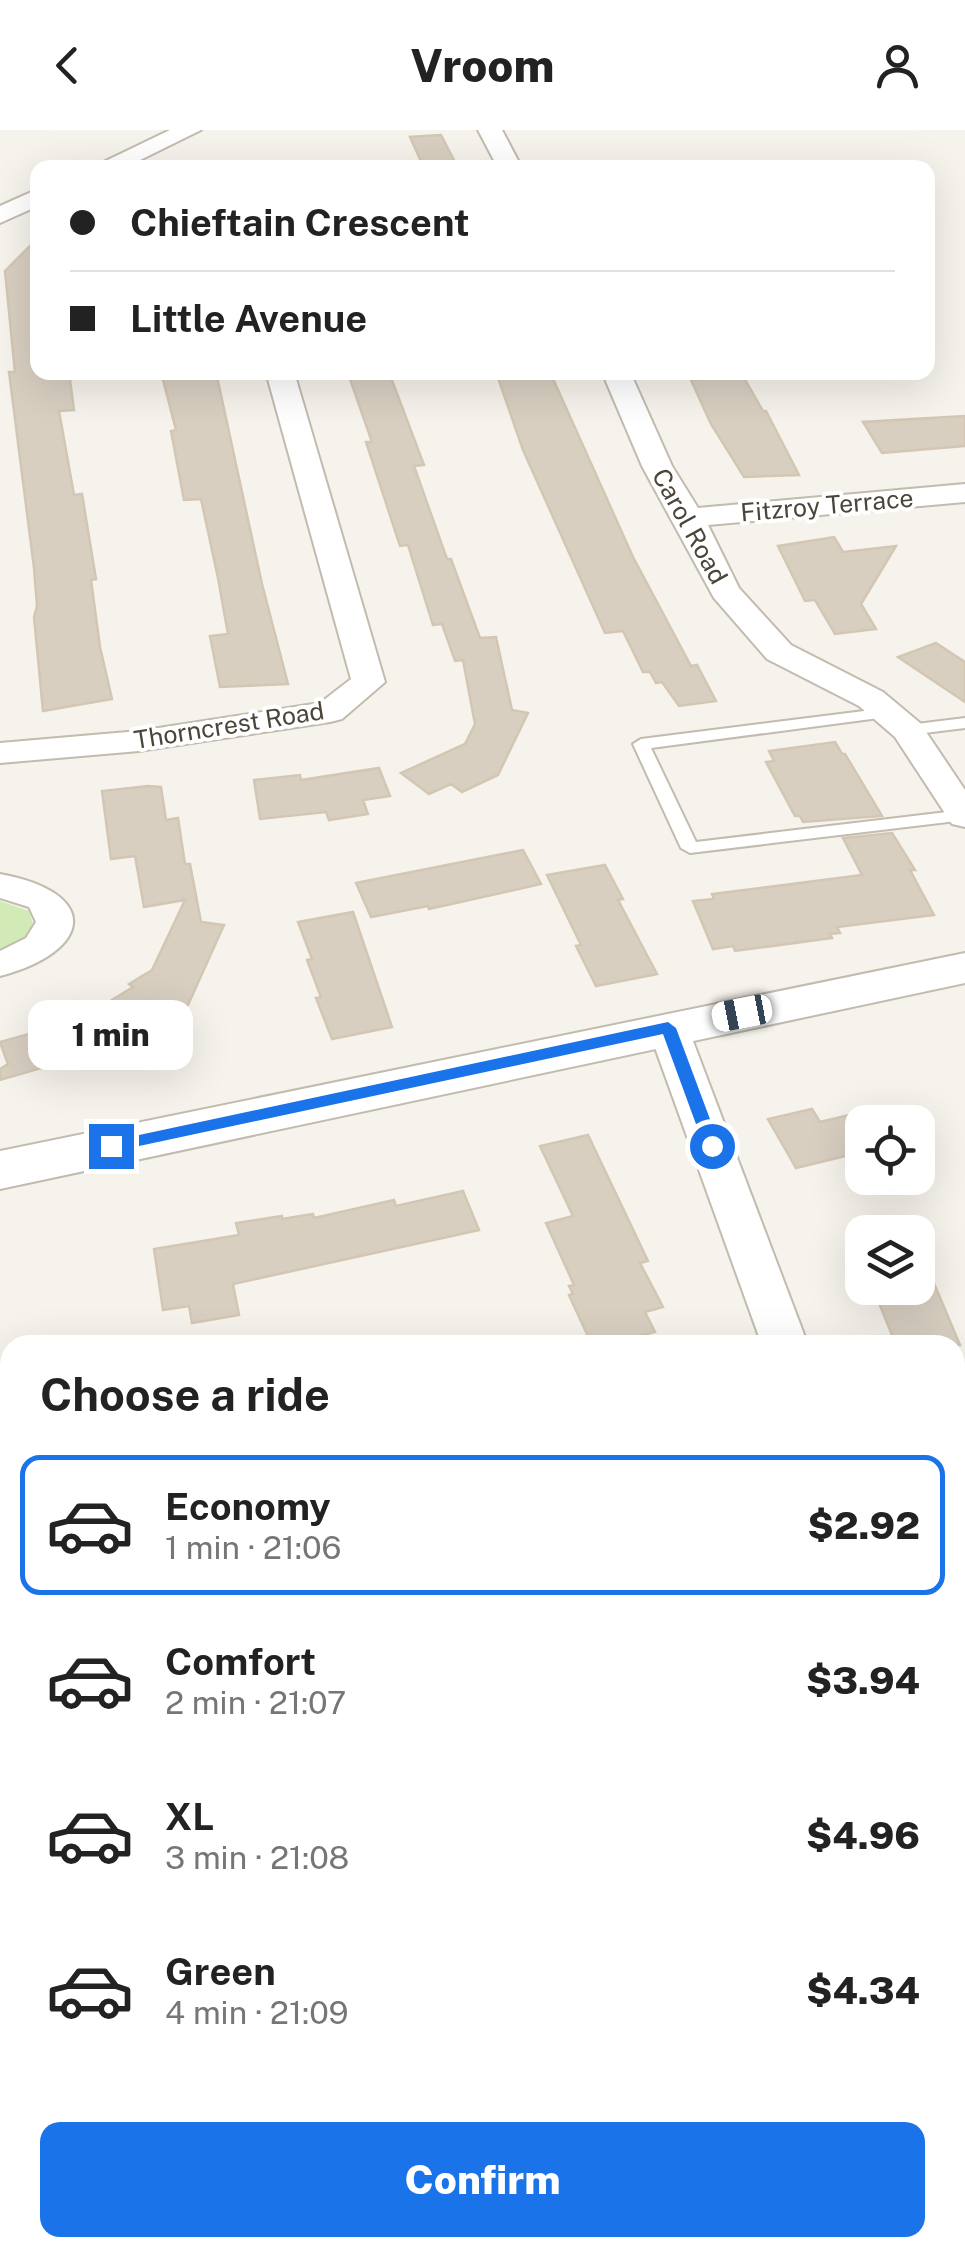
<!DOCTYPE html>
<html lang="en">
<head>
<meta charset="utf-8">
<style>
  body { margin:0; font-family:"Public Sans",sans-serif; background:#f6f6f6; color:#222; height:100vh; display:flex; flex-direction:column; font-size:38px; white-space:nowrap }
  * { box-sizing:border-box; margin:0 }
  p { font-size:32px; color:#767676 }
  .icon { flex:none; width:55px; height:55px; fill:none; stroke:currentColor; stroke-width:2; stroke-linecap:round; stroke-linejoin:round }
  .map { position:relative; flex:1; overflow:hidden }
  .sheet { position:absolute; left:0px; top:1205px; width:965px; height:922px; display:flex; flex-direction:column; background:#fff; border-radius:30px 30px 0 0; box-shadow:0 10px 40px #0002 }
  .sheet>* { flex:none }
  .banner { position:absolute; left:30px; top:30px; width:905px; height:220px; border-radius:20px; box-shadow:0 10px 40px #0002; display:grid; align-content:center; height:220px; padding:0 40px; background:#fff }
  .controls { position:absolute; left:845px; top:975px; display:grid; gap:20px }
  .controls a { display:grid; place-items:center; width:90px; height:90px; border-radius:20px; background:#fff; box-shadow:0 10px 40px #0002; font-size:50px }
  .end { position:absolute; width:45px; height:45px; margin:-22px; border:12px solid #1a73e8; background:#fff; box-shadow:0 0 0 5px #fff }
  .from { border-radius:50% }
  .bubble { position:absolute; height:70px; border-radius:20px; background:#fff; box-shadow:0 10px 40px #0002; font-size:32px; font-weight:800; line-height:70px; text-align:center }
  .car { position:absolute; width:30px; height:60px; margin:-30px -15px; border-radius:12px; box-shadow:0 0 8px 2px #0007; background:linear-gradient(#fff 24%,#345 0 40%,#fff 0 76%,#345 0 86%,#fff 0) }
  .banner b { display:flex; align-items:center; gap:35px; height:95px; font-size:38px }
  .banner b+b { border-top:2px solid #e0e0e0 }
  .banner i { width:25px; height:25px; background:#222 }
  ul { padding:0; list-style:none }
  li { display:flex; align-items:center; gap:30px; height:140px; margin:0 20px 15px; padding:0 20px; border:5px solid transparent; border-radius:20px }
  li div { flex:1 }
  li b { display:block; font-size:38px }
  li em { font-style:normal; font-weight:800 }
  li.active { border-color:#1a73e8 }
  li>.icon { width:90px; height:90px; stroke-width:1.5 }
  h2 { padding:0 40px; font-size:45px; line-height:120px }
  .cta { display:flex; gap:20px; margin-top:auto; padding:20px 40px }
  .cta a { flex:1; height:115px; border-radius:20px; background:#1a73e8; color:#fff; font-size:40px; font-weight:800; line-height:115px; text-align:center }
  header { display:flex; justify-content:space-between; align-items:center; height:130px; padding:0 40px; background:#fff; font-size:45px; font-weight:800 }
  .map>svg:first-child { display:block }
</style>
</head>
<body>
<header><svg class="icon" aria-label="back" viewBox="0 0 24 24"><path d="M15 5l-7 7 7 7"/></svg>Vroom<svg class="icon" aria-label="person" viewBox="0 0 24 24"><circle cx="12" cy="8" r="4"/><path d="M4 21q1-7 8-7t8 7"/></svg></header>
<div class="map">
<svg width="965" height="2127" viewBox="0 0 965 2127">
  <rect width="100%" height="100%" fill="#f6f3ec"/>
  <polygon fill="#d2eab5" points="0,771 29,781 34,797 21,812 0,820"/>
  <g fill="#d8cfc1" stroke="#d3c7b4" stroke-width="2.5">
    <polygon points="441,5 458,38 424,38 410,7"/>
    <polygon points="38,108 38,242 69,242 74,280 59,281 74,365 82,364 96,449 91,450 100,517 112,569 43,581 34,487 37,476 34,438 9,242 15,242 5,141"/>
    <polygon points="161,242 216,242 262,454 288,554 220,557 210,506 228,504 218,448 201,369 184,370 171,301 176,300"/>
    <polygon points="496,242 550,242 633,427 691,536 697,535 716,571 679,576 662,552 656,553 650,542 643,542 623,501 605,503 523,320"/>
    <polygon points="390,245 424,335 414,336 447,429 451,429 480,508 496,507 512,580 528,583 498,645 462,662 451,654 429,664 401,643 465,614 475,594 463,530 455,531 442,494 433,495 408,415 400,416 366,312 372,312 350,249"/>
    <polygon points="743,246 763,281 766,281 799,345 744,347 711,294 691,250"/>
    <polygon points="965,286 965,316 882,323 863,292"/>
    <polygon points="834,407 843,422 896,416 861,474 876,499 835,504 815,470 805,471 778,416"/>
    <polygon points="936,513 965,532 965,572 898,527"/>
    <polygon points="835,612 842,624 845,624 882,686 803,692 800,686 795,686 766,632 774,631 769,621"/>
    <polygon points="379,638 390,666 363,670 368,684 329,690 326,682 260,689 254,650 300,645 301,650"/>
    <polygon points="148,656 161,657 166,690 178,688 185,734 190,734 201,792 224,795 188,875 127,913 0,950 0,939 8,934 0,912 33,903 39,915 133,857 129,854 152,840 185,770 144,777 135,726 111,729 102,661"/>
    <polygon points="892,703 915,740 910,740 934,785 837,797 840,803 830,804 832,808 735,821 733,816 713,819 693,771 714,769 712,764 862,745 843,708"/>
    <polygon points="523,720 541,754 429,779 428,776 371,787 356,753"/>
    <polygon points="605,735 623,769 618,770 657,844 596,856 576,816 581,815 547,745"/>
    <polygon points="353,782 392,897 332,909 316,868 321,867 307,830 312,829 298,792"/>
    <polygon points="883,977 893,992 862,992 862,1022 796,1038 768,989 812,979 820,992"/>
    <polygon points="588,1005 648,1131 640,1133 663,1177 645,1182 655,1202 604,1215 592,1215 569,1165 573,1164 569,1156 574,1155 546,1093 573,1086 540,1016"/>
    <polygon points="463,1061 479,1100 233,1154 239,1185 192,1193 189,1176 163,1180 154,1119 239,1105 236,1093 282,1086 282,1089 313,1084 314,1088 394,1070 396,1076"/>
    <polygon points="925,1132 960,1215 896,1215 873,1158 918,1158 918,1133"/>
  </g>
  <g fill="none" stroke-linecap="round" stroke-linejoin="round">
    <g stroke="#c2bbae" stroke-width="4">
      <g id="service">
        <polygon points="888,578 896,583 894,586 651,618 696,712 964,680 965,690 690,723 681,718 633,614 641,609"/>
        <polygon points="965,588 965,598 908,605 900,600 908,595"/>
      </g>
    </g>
    <g stroke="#c2bbae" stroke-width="4">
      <g id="minor">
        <polygon points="170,0 201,0 124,38 91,38"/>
        <polygon points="478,0 502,0 522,38 498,38"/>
        <polygon points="38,59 38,76 0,93 0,76"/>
        <polygon points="266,242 294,242 385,552 342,589 330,592 139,621 0,633 0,613 139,601 320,573 351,549"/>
        <polygon points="602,242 630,242 672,336 698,378 965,354 965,372 708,395 739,458 791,515 883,562 920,593 965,660 965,697 952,694 895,607 859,576 767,529 714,468 642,336"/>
        <path d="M0,744c103,19 92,78 0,102v-25l26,-13 10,-16 -7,-15 -29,-9z"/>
        <polygon points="668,885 682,889 688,898 808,1215 762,1215 648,898 654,889"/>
        <polygon points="10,1542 10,1608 0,1612 0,1546"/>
        <polygon points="955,1665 965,1669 965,1743 955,1739"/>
      </g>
    </g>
    <g stroke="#c2bbae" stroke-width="4">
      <polygon id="tertiary" points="965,823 965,853 0,1059 0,1021"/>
    </g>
    <polyline stroke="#c4b79f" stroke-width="4" stroke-dasharray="2.5 2.5" stroke-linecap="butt" points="652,244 670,242"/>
    <use href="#service" fill="#fff" fill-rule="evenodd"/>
    <use href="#minor" fill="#fff" fill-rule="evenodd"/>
    <use href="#tertiary" fill="#fff" fill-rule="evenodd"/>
  </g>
  <polygon fill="#1a73e8" points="668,892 676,898 720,1016 718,1020 712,1022 704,1016 663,904 111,1022 103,1016 111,1011"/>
  <g text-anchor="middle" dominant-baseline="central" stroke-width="8" stroke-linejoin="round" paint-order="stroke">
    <g font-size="25" fill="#4b4439" stroke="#fff">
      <text transform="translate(827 375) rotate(-5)">Fitzroy Terrace</text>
      <text transform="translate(690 396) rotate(61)">Carol Road</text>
      <text transform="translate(229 595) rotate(-9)">Thorncrest Road</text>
    </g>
  </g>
</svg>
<div class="controls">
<a><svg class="icon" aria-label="locate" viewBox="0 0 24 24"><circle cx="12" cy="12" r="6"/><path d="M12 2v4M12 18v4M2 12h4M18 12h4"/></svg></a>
<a><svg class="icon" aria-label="layers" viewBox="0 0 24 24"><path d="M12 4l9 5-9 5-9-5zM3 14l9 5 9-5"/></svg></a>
</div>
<i class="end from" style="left:712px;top:1016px"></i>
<i class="end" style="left:111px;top:1016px"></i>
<div class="bubble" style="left:28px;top:870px;width:165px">1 min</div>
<i class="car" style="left:742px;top:883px;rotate:259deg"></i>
<div class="banner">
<b><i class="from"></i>Chieftain Crescent</b>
<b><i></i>Little Avenue</b>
</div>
<section class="sheet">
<h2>Choose a ride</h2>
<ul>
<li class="active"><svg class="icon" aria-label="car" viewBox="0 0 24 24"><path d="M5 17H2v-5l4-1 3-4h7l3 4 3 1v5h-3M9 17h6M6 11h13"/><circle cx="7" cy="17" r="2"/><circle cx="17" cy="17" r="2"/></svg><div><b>Economy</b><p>1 min · 21:06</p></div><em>$2.92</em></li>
<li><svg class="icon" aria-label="car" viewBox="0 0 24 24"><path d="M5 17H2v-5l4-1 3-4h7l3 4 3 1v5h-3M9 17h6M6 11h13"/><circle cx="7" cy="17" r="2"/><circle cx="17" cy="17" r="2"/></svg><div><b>Comfort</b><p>2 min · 21:07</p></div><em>$3.94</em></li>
<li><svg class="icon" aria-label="car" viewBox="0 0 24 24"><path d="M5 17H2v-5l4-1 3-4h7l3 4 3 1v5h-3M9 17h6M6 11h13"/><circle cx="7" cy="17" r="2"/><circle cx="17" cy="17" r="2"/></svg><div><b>XL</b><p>3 min · 21:08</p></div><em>$4.96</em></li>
<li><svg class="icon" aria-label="car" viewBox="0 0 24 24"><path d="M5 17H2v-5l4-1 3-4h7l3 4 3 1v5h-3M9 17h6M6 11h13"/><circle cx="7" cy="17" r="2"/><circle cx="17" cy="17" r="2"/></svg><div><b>Green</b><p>4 min · 21:09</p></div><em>$4.34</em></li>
</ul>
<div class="cta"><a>Confirm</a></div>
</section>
</div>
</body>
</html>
